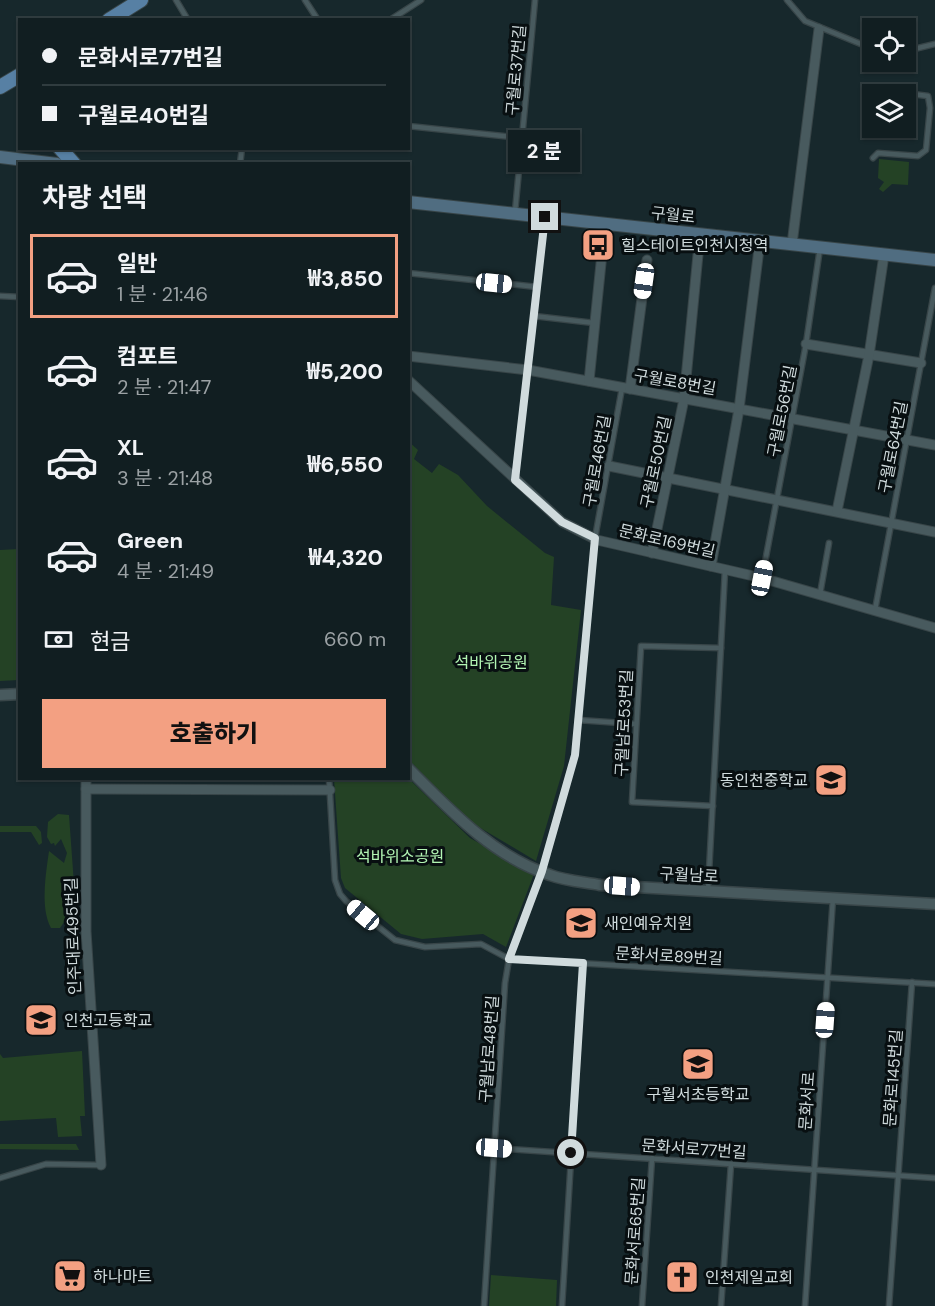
<!DOCTYPE html>
<html lang="ko">
<head>
<meta charset="utf-8">
<style>
  body { margin:0; font-family:"DM Sans","Noto Sans KR",sans-serif; background:#1a272a; color:#f1f3f6; height:100vh; display:flex; flex-direction:column; font-size:22px; white-space:nowrap }
  * { box-sizing:border-box; margin:0 }
  p { font-size:20px; color:#9ca2a5 }
  .icon { flex:none; width:33px; height:33px; fill:none; stroke:currentColor; stroke-width:2; stroke-linecap:round; stroke-linejoin:round }
  .map { position:relative; flex:1; overflow:hidden }
  .panel { position:absolute; left:18px; top:162px; width:392px; height:618px; display:flex; flex-direction:column; background:#111e21; border-radius:0px; box-shadow:0 2px 4px #0004,0 0 0 2px #303c3f }
  .panel>* { flex:none }
  .hud { position:absolute; left:18px; top:18px; width:392px; height:132px; border-radius:0px; box-shadow:0 2px 4px #0004,0 0 0 2px #303c3f; display:grid; align-content:center; height:132px; padding:0 24px; background:#111e21 }
  .controls { position:absolute; left:862px; top:18px; display:grid; gap:12px }
  .controls a { display:grid; place-items:center; width:54px; height:54px; border-radius:0px; background:#111e21; box-shadow:0 2px 4px #0004,0 0 0 2px #303c3f; font-size:30px }
  .end { position:absolute; width:27px; height:27px; margin:-14px; border:8px solid #d0dbdd; background:#111; box-shadow:0 0 0 3px #111 }
  .from { border-radius:50% }
  .bubble { position:absolute; height:42px; border-radius:0px; background:#111e21; box-shadow:0 2px 4px #0004,0 0 0 2px #303c3f; font-size:20px; font-weight:800; line-height:42px; text-align:center }
  .car { position:absolute; width:18px; height:36px; margin:-18px -9px; border-radius:8px; box-shadow:0 0 4px 2px #0007; background:linear-gradient(#fff 24%,#345 0 40%,#fff 0 76%,#345 0 86%,#fff 0) }
  .hud b { display:flex; align-items:center; gap:21px; height:57px; font-size:22px }
  .hud b+b { border-top:2px solid #303c3f }
  .hud i { width:15px; height:15px; background:#f1f3f6 }
  ul { padding:0; list-style:none }
  li { display:flex; align-items:center; gap:18px; height:84px; margin:0 12px 9px; padding:0 12px; border:3px solid transparent; border-radius:0px }
  li div { flex:1 }
  li b { display:block; font-size:22px }
  li em { font-style:normal; font-weight:800 }
  li.on { border-color:#f3a082 }
  li>.icon { width:54px; height:54px; stroke-width:1.5 }
  h2 { padding:0 24px; font-size:27px; line-height:72px }
  .pay { display:flex; align-items:center; gap:15px; height:66px; padding:0 24px; font-size:22px }
  .pay p { margin-inline-start:auto }
  .cta { display:flex; gap:12px; margin-top:auto; padding:12px 24px }
  .cta a { flex:1; height:69px; border-radius:0px; background:#f3a082; color:#111; font-size:24px; font-weight:800; line-height:69px; text-align:center }
  .map>svg:first-child { display:block }
</style>
</head>
<body>
<div class="map">
<svg width="935" height="1306" viewBox="0 0 935 1306">
  <rect width="100%" height="100%" fill="#17282c"/>
  <g fill="#244225">
    <polygon points="879,159 909,162 908,185 892,184 883,192 879,189 884,182 878,178"/>
    <polygon points="408,441 418,450 414,459 432,473 439,464 458,475 487,506 545,553 554,557 551,605 581,610 564,766 536,861 467,820 408,759"/>
    <polygon points="19,549 19,680 0,681 0,550"/>
    <polygon points="408,778 470,838 534,874 506,947 483,934 422,939 401,934 345,888 341,878 334,779"/>
    <path d="M58,814l11,1 6,83 -4,14 -11,16h-9c-11,-20 -5,-55 -2,-77l15,12 3,-10 -6,-14 -6,7 -1,-3 -3,1 -4,-7 1,-15z"/>
    <polygon points="0,826 36,826 41,832 42,843 39,845 31,832 0,832"/>
    <polygon points="82,1051 85,1116 80,1116 82,1136 58,1137 56,1118 0,1121 0,1054 3,1058"/>
    <polygon points="0,1144 76,1144 79,1150 0,1149"/>
    <polygon points="491,1275 557,1280 556,1306 489,1306"/>
  </g>
  <g fill="none" stroke-linecap="round" stroke-linejoin="round">
    <g stroke="#384548" stroke-width="7">
      <g id="service">
        <polyline points="176,0 188,20"/>
        <polyline points="305,0 318,20"/>
        <polyline points="787,0 805,21 873,49"/>
        <polyline points="390,20 421,0"/>
        <polyline points="906,51 935,44"/>
        <polyline points="408,126 522,138"/>
        <polyline points="873,158 878,153 918,156 926,150 930,108 928,96 881,90"/>
        <polyline points="240,164 242,148"/>
        <polyline points="515,212 535,0"/>
        <polyline points="408,273 537,287"/>
        <polyline points="0,296 20,297"/>
        <polyline points="534,316 594,323"/>
        <polyline points="515,480 545,217"/>
        <polyline points="762,578 806,344 820,248"/>
        <polyline points="820,594 829,543"/>
        <polyline points="875,610 935,288"/>
        <polyline points="578,720 636,724"/>
        <polyline points="329,778 335,880 340,894 346,901 395,940 425,947 481,944 509,959 935,984"/>
        <polyline points="713,806 632,802 641,646 721,648"/>
        <polyline points="708,891 725,570"/>
        <polyline points="494,1148 935,1178"/>
        <polyline points="0,1178 46,1164 100,1165"/>
        <polyline points="484,1306 505,983 509,959 542,871 575,755 595,538 622,388"/>
        <polyline points="562,1306 583,963"/>
        <polyline points="642,1306 652,1158"/>
        <polyline points="721,1306 731,1164"/>
        <polyline points="805,1306 833,898"/>
        <polyline points="889,1306 912,982"/>
      </g>
    </g>
    <g stroke="#384548" stroke-width="11">
      <g id="minor">
        <polyline points="792,244 819,29"/>
        <polyline points="806,344 921,363"/>
        <polyline points="408,356 528,370 935,445"/>
        <polyline points="408,380 562,522 597,540 762,578 935,628"/>
        <polyline points="589,381 605,224"/>
        <polyline points="630,389 647,260"/>
        <polyline points="609,466 935,532"/>
        <polyline points="837,511 869,355 884,255"/>
        <polyline points="652,553 684,399 700,234"/>
        <polyline points="711,566 739,409 760,241"/>
        <polyline points="86,778 86,931 101,1165"/>
        <polyline points="86,789 330,790"/>
      </g>
    </g>
    <g stroke="#384548" stroke-width="13">
      <g id="tertiary">
        <polyline points="0,695 20,694"/>
        <path d="M408,768c42,42 84,88 142,107 16,6 34,7 50,10l335,19"/>
      </g>
    </g>
    <g stroke="#384548" stroke-width="14">
      <g id="secondary">
        <polyline points="0,157 57,164"/>
        <polyline points="408,202 935,260"/>
      </g>
    </g>
    <g stroke="#384548" stroke-width="16">
      <g id="primary">
        <polyline points="109,20 141,0"/>
        <polyline points="0,87 20,75"/>
        <polyline points="60,148 74,164"/>
      </g>
    </g>
    <use href="#service" stroke="#485a5e" stroke-width="4.5"/>
    <use href="#minor" stroke="#485a5e" stroke-width="9"/>
    <use href="#tertiary" stroke="#485a5e" stroke-width="10"/>
    <use href="#secondary" stroke="#506d81" stroke-width="12"/>
    <use href="#primary" stroke="#5780a4" stroke-width="14"/>
  </g>
  <g fill="none" stroke-linecap="round" stroke-linejoin="round">
    <polyline stroke="#d0dbdd" stroke-width="8" points="545,217 515,480 562,522 595,538 575,755 542,871 509,959 583,963 571,1153"/>
  </g>
  <defs>
    <g id="bus-square" transform="scale(1.725)"><rect x="-9" y="-9" width="18" height="18" rx="4" fill="#f3a082" stroke="#080f11"/><path d="M-5-6H5V4H4V6H2V4H-2V6H-4V4H-5ZM-3.5-4V0h7V-4ZM-3.5 1.2v1.5H-2V1.2ZM2 1.2v1.5H3.5V1.2Z" fill="#111"/></g>
    <g id="school-square" transform="scale(1.725)"><rect x="-9" y="-9" width="18" height="18" rx="4" fill="#f3a082" stroke="#080f11"/><path d="M0-5L7-2L0 1L-7-2ZM-4 1L0 2.5L4 1V4Q0 6-4 4Z" fill="#111"/></g>
    <g id="supermarket-square" transform="scale(1.725)"><rect x="-9" y="-9" width="18" height="18" rx="4" fill="#f3a082" stroke="#080f11"/><path d="M-6-5.5h2.5l.6 2H6L4.5 2H-2.5L-4.4-4H-6ZM-1.5 3.2a1.3 1.3 0 1 0 .1 0ZM3 3.2a1.3 1.3 0 1 0 .1 0Z" fill="#111"/></g>
    <g id="church-square" transform="scale(1.725)"><rect x="-9" y="-9" width="18" height="18" rx="4" fill="#f3a082" stroke="#080f11"/><path d="M-1.2-6h2.4v3.5h3.3v2.4h-3.3V6h-2.4V-.1h-3.3v-2.4h3.3Z" fill="#111"/></g>
  </defs>
  <g fill-rule="evenodd">
    <use href="#bus-square" x="598" y="245"/>
    <use href="#school-square" x="831" y="780"/>
    <use href="#school-square" x="581" y="923"/>
    <use href="#school-square" x="41" y="1020"/>
    <use href="#school-square" x="698" y="1064"/>
    <use href="#supermarket-square" x="70" y="1276"/>
    <use href="#church-square" x="682" y="1277"/>
  </g>
  <g text-anchor="middle" dominant-baseline="central" stroke-width="6" stroke-linejoin="round" paint-order="stroke">
    <g font-size="16" fill="#d0dbdd" stroke="#080f11">
      <text transform="translate(516 70) rotate(-85)">구월로37번길</text>
      <text transform="translate(673 215) rotate(6)">구월로</text>
      <text transform="translate(675 382) rotate(10)">구월로8번길</text>
      <text transform="translate(782 411) rotate(-79)">구월로56번길</text>
      <text transform="translate(893 447) rotate(-79)">구월로64번길</text>
      <text transform="translate(597 461) rotate(-80)">구월로46번길</text>
      <text transform="translate(656 462) rotate(-78)">구월로50번길</text>
      <text transform="translate(667 541) rotate(13)">문화로169번길</text>
      <text transform="translate(624 723) rotate(-87)">구월남로53번길</text>
      <text transform="translate(689 875) rotate(3)">구월남로</text>
      <text transform="translate(73 936) rotate(-92)">인주대로495번길</text>
      <text transform="translate(669 956) rotate(3)">문화서로89번길</text>
      <text transform="translate(489 1049) rotate(-86)">구월남로48번길</text>
      <text transform="translate(893 1078) rotate(-86)">문화로145번길</text>
      <text transform="translate(807 1101) rotate(-86)">문화서로</text>
      <text transform="translate(694 1149) rotate(4)">문화서로77번길</text>
      <text transform="translate(635 1231) rotate(-86)">문화서로65번길</text>
    </g>
    <g font-size="16" fill="#d0dbdd" stroke="#080f11" text-anchor="start">
      <text x="621" y="245">힐스테이트인천시청역</text>
      <text x="808" y="780" text-anchor="end">동인천중학교</text>
      <text x="604" y="923">새인예유치원</text>
      <text x="64" y="1020">인천고등학교</text>
      <text x="698" y="1094" text-anchor="middle">구월서초등학교</text>
      <text x="93" y="1276">하나마트</text>
      <text x="705" y="1277">인천제일교회</text>
    </g>
    <g font-size="16" fill="#b2f5b3" stroke="#080f11">
      <text x="491" y="662">석바위공원</text>
      <text x="400" y="856">석바위소공원</text>
    </g>
  </g>
</svg>
<div class="controls">
<a><svg class="icon" aria-label="locate" viewBox="0 0 24 24"><circle cx="12" cy="12" r="6"/><path d="M12 2v4M12 18v4M2 12h4M18 12h4"/></svg></a>
<a><svg class="icon" aria-label="layers" viewBox="0 0 24 24"><path d="M12 4l9 5-9 5-9-5zM3 14l9 5 9-5"/></svg></a>
</div>
<i class="end from" style="left:571px;top:1153px"></i>
<i class="end" style="left:545px;top:217px"></i>
<div class="bubble" style="left:508px;top:130px;width:72px">2 분</div>
<i class="car" style="left:644px;top:281px;rotate:188deg"></i>
<i class="car" style="left:494px;top:283px;rotate:96deg"></i>
<i class="car" style="left:762px;top:578px;rotate:11deg"></i>
<i class="car" style="left:622px;top:886px;rotate:94deg"></i>
<i class="car" style="left:363px;top:915px;rotate:310deg"></i>
<i class="car" style="left:825px;top:1020px;rotate:4deg"></i>
<i class="car" style="left:494px;top:1148px;rotate:94deg"></i>
<div class="hud">
<b><i class="from"></i>문화서로77번길</b>
<b><i></i>구월로40번길</b>
</div>
<section class="panel">
<h2>차량 선택</h2>
<ul>
<li class="on"><svg class="icon" aria-label="car" viewBox="0 0 24 24"><path d="M5 17H2v-5l4-1 3-4h7l3 4 3 1v5h-3M9 17h6M6 11h13"/><circle cx="7" cy="17" r="2"/><circle cx="17" cy="17" r="2"/></svg><div><b>일반</b><p>1 분 · 21:46</p></div><em>₩3,850</em></li>
<li><svg class="icon" aria-label="car" viewBox="0 0 24 24"><path d="M5 17H2v-5l4-1 3-4h7l3 4 3 1v5h-3M9 17h6M6 11h13"/><circle cx="7" cy="17" r="2"/><circle cx="17" cy="17" r="2"/></svg><div><b>컴포트</b><p>2 분 · 21:47</p></div><em>₩5,200</em></li>
<li><svg class="icon" aria-label="car" viewBox="0 0 24 24"><path d="M5 17H2v-5l4-1 3-4h7l3 4 3 1v5h-3M9 17h6M6 11h13"/><circle cx="7" cy="17" r="2"/><circle cx="17" cy="17" r="2"/></svg><div><b>XL</b><p>3 분 · 21:48</p></div><em>₩6,550</em></li>
<li><svg class="icon" aria-label="car" viewBox="0 0 24 24"><path d="M5 17H2v-5l4-1 3-4h7l3 4 3 1v5h-3M9 17h6M6 11h13"/><circle cx="7" cy="17" r="2"/><circle cx="17" cy="17" r="2"/></svg><div><b>Green</b><p>4 분 · 21:49</p></div><em>₩4,320</em></li>
</ul>
<div class="pay"><svg class="icon" aria-label="cash" viewBox="0 0 24 24"><path d="M3 7h18v10H3z"/><circle cx="12" cy="12" r="2"/></svg>현금<p>660 m</p></div>
<div class="cta"><a>호출하기</a></div>
</section>
</div>
</body>
</html>
